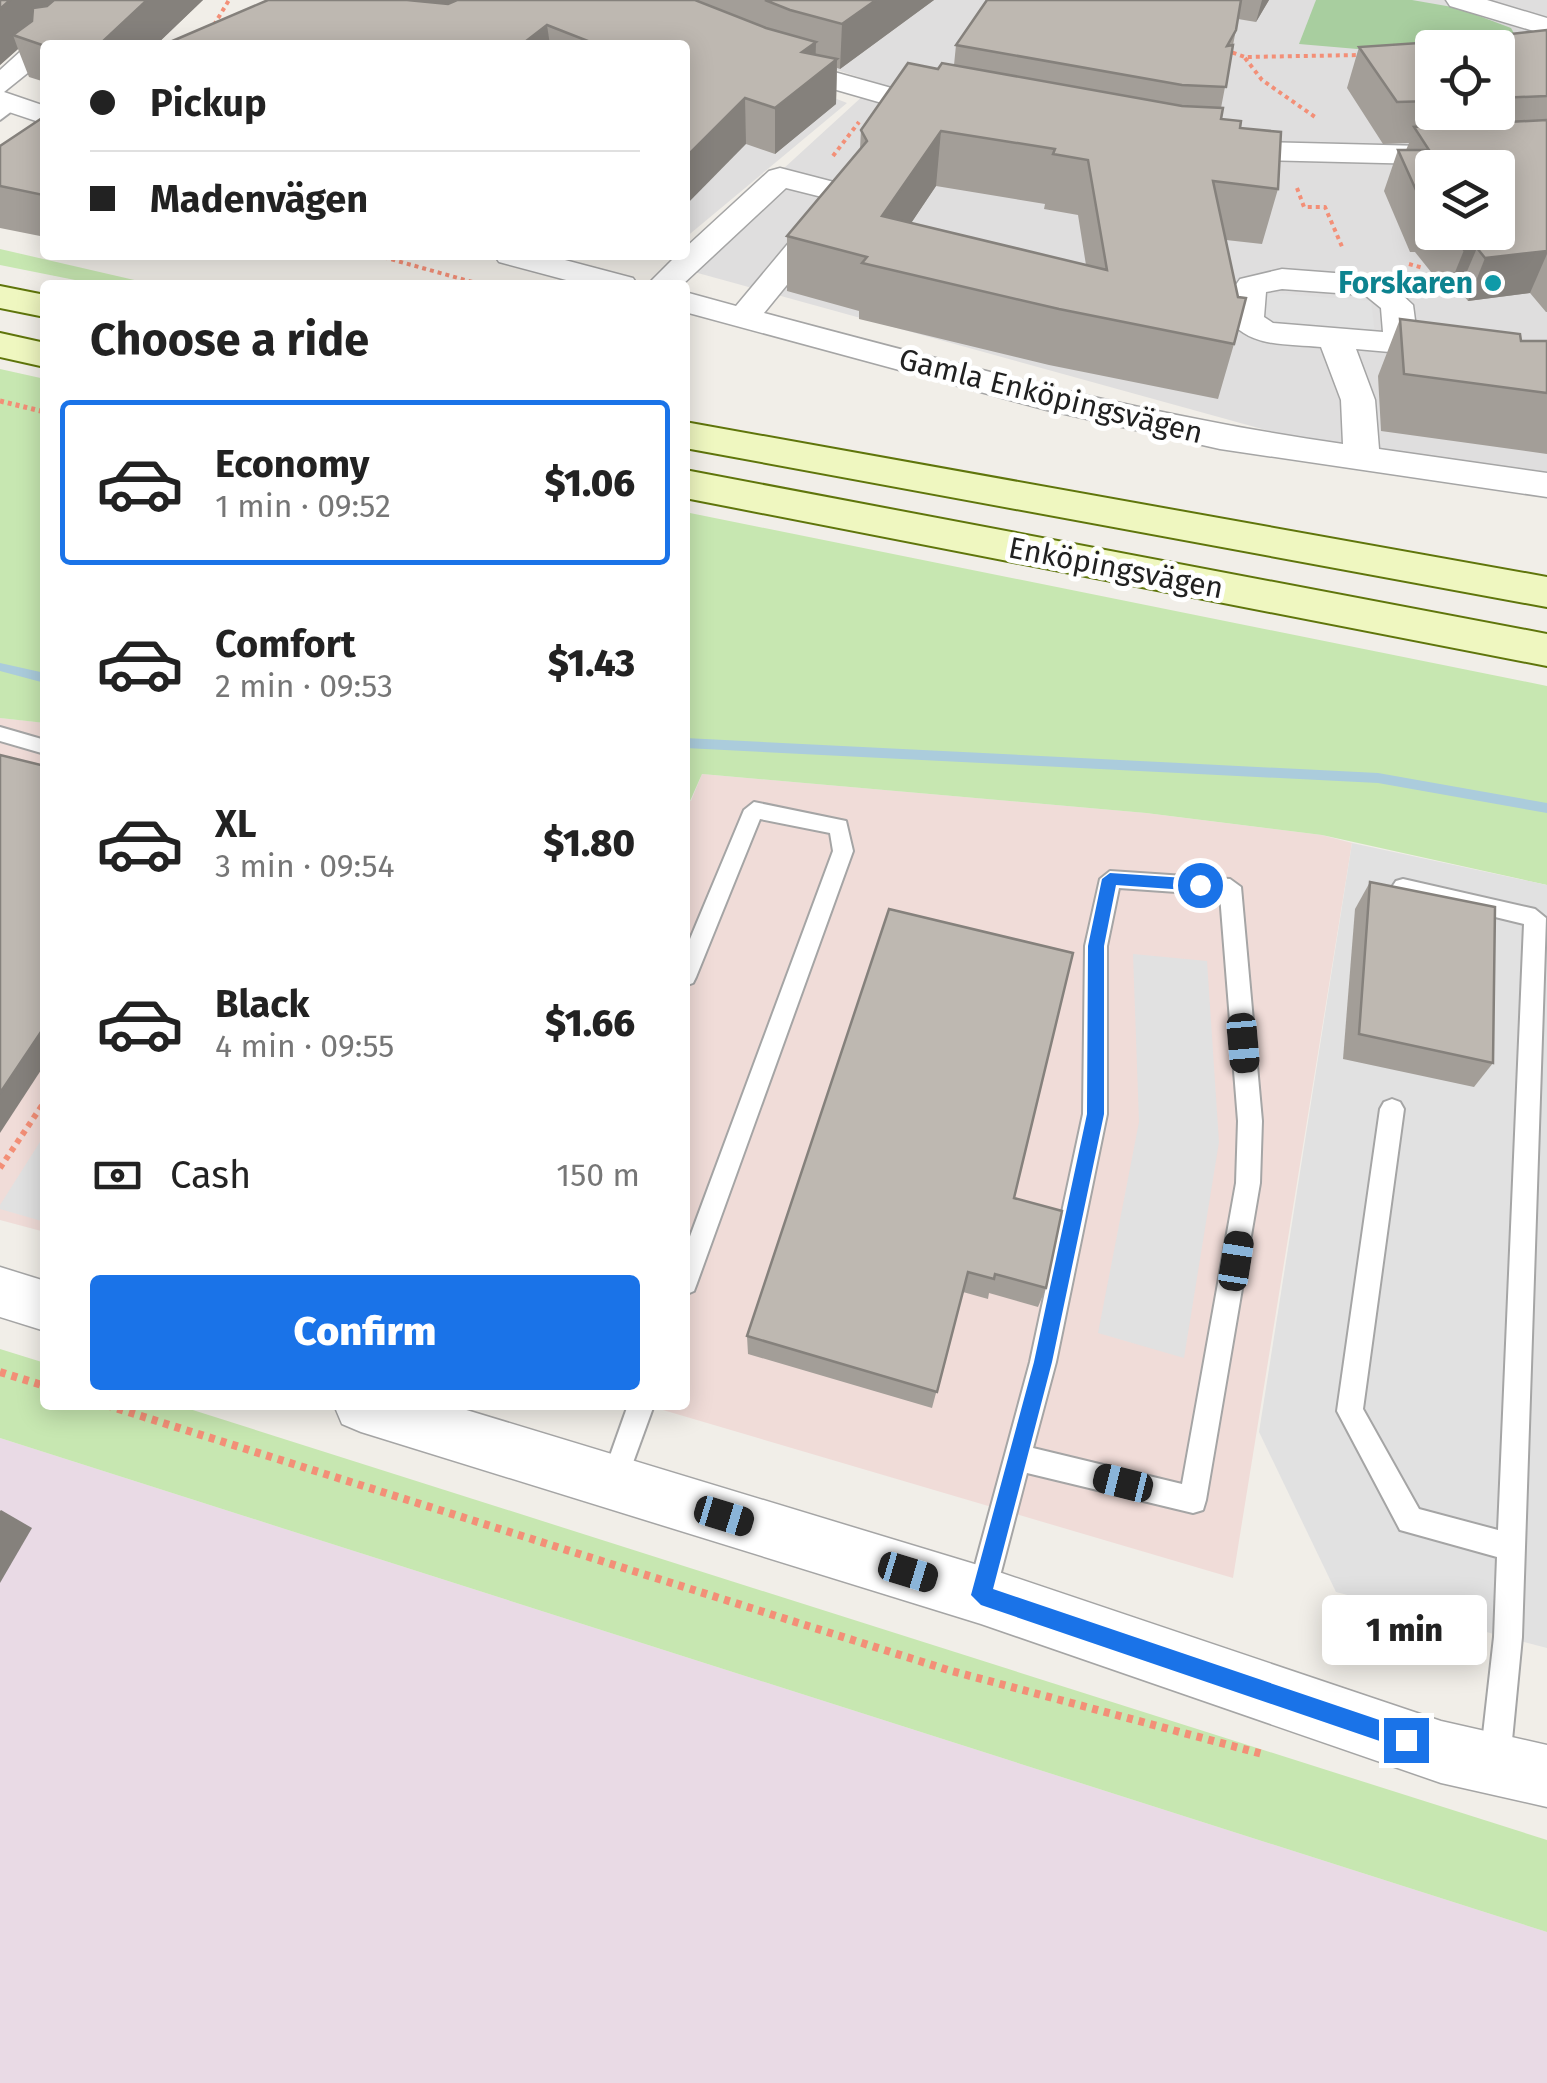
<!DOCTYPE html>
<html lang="en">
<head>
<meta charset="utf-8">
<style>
  body { margin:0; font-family:"Fira Sans",sans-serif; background:#f2f2f2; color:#222; height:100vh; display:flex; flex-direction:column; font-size:38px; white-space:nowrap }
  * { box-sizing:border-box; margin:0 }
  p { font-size:32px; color:#767676 }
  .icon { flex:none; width:55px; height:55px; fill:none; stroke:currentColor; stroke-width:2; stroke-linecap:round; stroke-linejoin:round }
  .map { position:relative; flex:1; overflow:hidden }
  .panel { position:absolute; left:40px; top:280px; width:650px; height:1130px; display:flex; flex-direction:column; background:#fff; border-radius:10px; box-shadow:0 5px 25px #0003 }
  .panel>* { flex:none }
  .top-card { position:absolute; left:40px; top:40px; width:650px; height:220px; border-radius:10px; box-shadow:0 5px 25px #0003; display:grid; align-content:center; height:220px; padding:0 50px; background:#fff }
  .buttons { position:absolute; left:1415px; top:30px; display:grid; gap:20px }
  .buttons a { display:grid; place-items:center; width:100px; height:100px; border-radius:10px; background:#fff; box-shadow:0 5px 25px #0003; font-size:50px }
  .end { position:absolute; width:45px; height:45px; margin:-22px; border:12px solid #1a73e8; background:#fff; box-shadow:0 0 0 5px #fff }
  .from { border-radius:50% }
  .bubble { position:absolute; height:70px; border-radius:10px; background:#fff; box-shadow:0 5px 25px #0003; font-size:32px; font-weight:800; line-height:70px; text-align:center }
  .car { position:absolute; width:30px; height:60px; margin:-30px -15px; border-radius:12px; box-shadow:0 0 8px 2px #0007; background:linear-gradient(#222 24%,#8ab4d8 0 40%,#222 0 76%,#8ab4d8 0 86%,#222 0) }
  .top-card b { display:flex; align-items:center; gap:35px; height:95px; font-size:38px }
  .top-card b+b { border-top:2px solid #e0e0e0 }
  .top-card i { width:25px; height:25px; background:#222 }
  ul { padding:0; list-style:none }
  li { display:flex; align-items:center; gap:30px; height:165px; margin:0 20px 15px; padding:0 30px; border:5px solid transparent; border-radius:10px }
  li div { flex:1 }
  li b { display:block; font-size:38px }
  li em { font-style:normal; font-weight:800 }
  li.active { border-color:#1a73e8 }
  li>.icon { width:90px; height:90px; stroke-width:1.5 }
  h2 { padding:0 50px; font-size:45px; line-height:120px }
  .pay { display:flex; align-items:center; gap:25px; height:110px; padding:0 50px; font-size:38px }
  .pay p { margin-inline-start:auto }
  .cta { display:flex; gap:20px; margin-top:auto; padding:20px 50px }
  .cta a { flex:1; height:115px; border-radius:10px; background:#1a73e8; color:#fff; font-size:40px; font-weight:800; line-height:115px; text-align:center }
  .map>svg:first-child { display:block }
</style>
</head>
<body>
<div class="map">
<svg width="1547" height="2083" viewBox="0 0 1547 2083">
  <rect width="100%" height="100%" fill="#f1eee8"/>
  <g fill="#dfdede" fill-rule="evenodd">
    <polygon points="585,0 847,103 685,238 685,45 469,45"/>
    <path d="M635,0h912v472l-231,-28 -640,-177 201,-184 -167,-54zM1432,48h66v64h-66zM1432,168h66v64h-66z"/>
  </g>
  <g fill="#f0dcd8">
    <polygon points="0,718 45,723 45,1232 0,1220"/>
    <polygon points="702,774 1146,813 1322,835 1352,843 1233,1578 646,1405 685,1405 685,801 691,801"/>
  </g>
  <polygon fill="#e9dae5" points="0,1438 1547,1932 1547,2083 0,2083"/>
  <g fill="#c7e7b1">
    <polygon points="0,249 156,285 100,285 0,265"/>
    <polygon points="0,369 45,379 45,723 0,718"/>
    <polygon points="685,512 1547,686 1547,885 1322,835 1146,813 702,774 690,801 685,801"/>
    <polygon points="0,1349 45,1363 45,1405 177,1405 1547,1840 1547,1932 0,1438"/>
  </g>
  <polygon fill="#a8ce9f" points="1316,0 1412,0 1458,8 1511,28 1516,37 1369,50 1299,44"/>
  <g fill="#e1e1e1">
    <polygon points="1262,292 1371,301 1375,334 1263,325"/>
    <polygon points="1352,843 1547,885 1547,1648 1336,1592 1259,1432"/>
    <polygon points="1133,954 1207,961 1219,1142 1184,1358 1098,1333 1139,1122"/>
    <polygon points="45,1134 45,1222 0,1209 0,1205"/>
  </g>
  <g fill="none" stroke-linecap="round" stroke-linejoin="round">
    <g fill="#abccdc" fill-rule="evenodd">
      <polygon points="0,663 45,673 45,683 0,671"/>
      <polygon points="685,738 1378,773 1547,803 1547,813 1378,783 685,748"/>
    </g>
    <g stroke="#a5a5a5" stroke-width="4">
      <g id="lane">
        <polygon points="8,102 20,105 0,120 0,109"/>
        <polygon points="0,727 45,740 45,754 0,741"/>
        <polygon points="754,802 846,821 853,851 697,1283 694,1291 685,1295 685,1250 833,851 830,833 760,819 696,977 693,983 685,986 685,951 744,810"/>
        <path d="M1110,871l120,8 11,8 21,234 -2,62 -54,317 -3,10 -10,3 -166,-40 -32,122 -4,10 -10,4 -10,-4 -4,-10 63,-233 53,-248 2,-168 15,-67zM1119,888l101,7 18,226 -2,62 -54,301 -149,-36 23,-86 51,-248v-168z"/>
        <polygon points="1403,879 1535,909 1546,918 1522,1637 1510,1761 1505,1771 1495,1776 1485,1771 1480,1761 1494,1637 1497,1557 1400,1530 1337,1411 1380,1109 1384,1102 1392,1099 1400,1102 1404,1109 1363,1409 1419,1509 1498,1530 1524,924 1396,893 1392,887 1396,881"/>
        <polygon points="628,1405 654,1405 623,1490 614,1494 605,1490 601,1481"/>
      </g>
    </g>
    <g stroke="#a5a5a5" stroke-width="3">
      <g id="street">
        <polygon points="77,0 106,0 60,45 45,45 45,59 4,92 45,106 45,124 0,109 0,70"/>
        <polygon points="1446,0 1487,0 1547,18 1547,35 1450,6"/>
        <polygon points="777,56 895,89 959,101 963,107 959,113 949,116 882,103 767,70 763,64 767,58"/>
        <polygon points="1547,139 1547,157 1424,164 1218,159 1208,156 1203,150 1208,144 1218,141 1424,146"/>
        <path d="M780,168l77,20 4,6 -97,119c192,51 382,103 579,131l-2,-44 -20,-53c-29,-3 -71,1 -90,-26l4,-35 5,-7 42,-10 92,7 11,3 28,26 5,38 -5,7 -12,3 -45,-4 19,51 4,49 168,24v24l-327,-48 -173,-39 -362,-98v-20l51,14 90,-108 -40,-10 -104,97h-35l30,-30h8v-7l84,-77zM1282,289l83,6 16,13 2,24 -110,-9 -9,-6 2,-25z"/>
        <polygon points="494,255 546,255 633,278 638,285 585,285 499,262"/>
        <polygon points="0,1267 45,1281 45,1331 0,1317"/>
        <polygon points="334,1405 450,1405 981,1566 1441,1721 1547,1745 1547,1807 1441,1783 981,1624 361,1432 342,1424"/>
      </g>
    </g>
    <g stroke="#5f750b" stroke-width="4">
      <g id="secondary">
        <polygon points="0,286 45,295 45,317 0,308"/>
        <polygon points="0,333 45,343 45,367 0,357"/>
        <polygon points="685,422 1547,577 1547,607 685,448"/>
        <polygon points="685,470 1547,634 1547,666 685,498"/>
      </g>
    </g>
    <g stroke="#f38f77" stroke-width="4" stroke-dasharray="4 4" stroke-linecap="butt">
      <polyline points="214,25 229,0"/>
      <polyline points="1225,50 1245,57 1361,55"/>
      <polyline points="1245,58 1262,80 1315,117"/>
      <polyline points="833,156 859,122"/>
      <polyline points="1297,188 1304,207 1325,207 1343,249"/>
      <polyline points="376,255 483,285"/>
      <polyline points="1409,264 1423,268"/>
    </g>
    <polyline stroke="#f38f77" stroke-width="5" stroke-dasharray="4 4" stroke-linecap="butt" points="0,401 45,412"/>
    <polyline stroke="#f38f77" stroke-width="6" stroke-dasharray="5 5" stroke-linecap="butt" points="0,1168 45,1101"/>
    <g stroke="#f38f77" stroke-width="8" stroke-dasharray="6 6" stroke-linecap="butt">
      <polyline points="0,1372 45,1386"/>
      <polyline points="106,1405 948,1670 1266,1755"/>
    </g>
    <use href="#lane" fill="#fff" fill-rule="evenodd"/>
    <use href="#street" fill="#fff" fill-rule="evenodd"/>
    <use href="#secondary" fill="#eff7c0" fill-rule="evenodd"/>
  </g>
  <g fill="#a39e98" fill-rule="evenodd">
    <polygon points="0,0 203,0 156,45 45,45 45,82 29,77 18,49 0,65"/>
    <polygon points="268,0 934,0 840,69 837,68 836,104 775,154 746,144 685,45 163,45"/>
    <path d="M987,0h282l-13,22 -18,-3 -17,89v11l19,9 38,61 -16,55 -36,-4 8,104 -16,55 -169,-34 -190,-46v-8l-72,-20v-55l73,-87 1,-19 77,-61 16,-4 2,-20zM936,186l109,18 -1,5 34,6 8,50 -175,-42z"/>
    <path d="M1547,30v282h-1l-16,-19 -62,8 -9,-11 -12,2 -32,-40h-5l-26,-61 14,-41h8l3,-7 -26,1 -36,-56 12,-41 90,-6zM1432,48h66v64h-66zM1432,168l66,64h-66z"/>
    <polygon points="45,116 45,237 0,228 0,146"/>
    <polygon points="1400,319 1521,341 1547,341 1547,454 1381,431 1378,376"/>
    <polygon points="1370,882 1493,1063 1474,1087 1343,1059 1355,909"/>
    <polygon points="1014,1198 1046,1288 1038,1307 989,1293 988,1299 963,1292 932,1408 748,1354 747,1336"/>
  </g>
  <g fill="#85817c">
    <polygon points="10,0 71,0 13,35 18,49 0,65 0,9"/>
    <polygon points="147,0 203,0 156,45 99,45"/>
    <polygon points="407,0 499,0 421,36"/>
    <polygon points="876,0 934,0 840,69 842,24"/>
    <polygon points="1262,0 1269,0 1256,22"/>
    <polygon points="547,25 550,45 521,45"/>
    <polygon points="816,42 815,76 837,59 836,104 775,154 775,108 802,52"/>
    <polygon points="745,98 746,144 685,206 685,158"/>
    <polygon points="941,131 936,186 881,268 882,216"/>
    <polygon points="1477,248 1459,290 1447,292 1464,250"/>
    <polygon points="1547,251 1547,254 1530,293 1468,301 1485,258"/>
    <polygon points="45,1026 45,1064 0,1133 0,1093"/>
    <polygon points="1,1510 32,1528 0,1583 0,1511"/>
  </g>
  <g fill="#beb8b1" stroke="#85817c" stroke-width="2.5" fill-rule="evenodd">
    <polygon points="0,0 10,0 0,9"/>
    <polygon points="54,0 147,0 99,45 45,46 13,35 32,21 33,8 47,6"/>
    <polygon points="268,0 407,0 448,4 457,0 695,0 766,28 816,42 802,52 837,59 775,108 745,98 685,158 685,45 598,45 547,25 521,45 163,45"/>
    <polygon points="765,0 876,0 842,24 790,10"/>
    <polygon points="987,0 1241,0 1236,30 1227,46 1233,45 1226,87 1182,85 956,45"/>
    <polygon points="1547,30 1547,96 1498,98 1498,48 1432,48 1432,101 1397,102 1359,47 1449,41"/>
    <path d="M908,63l30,6 4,-6 240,43 41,2 -2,11 20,2 -1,7 41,4 -3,57 -65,-8 25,116 8,1 -12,46 -175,-35 -197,-46 5,-6 -80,-21 80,-95 -6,-11zM941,131l114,18 -2,5 35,6 19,110 -225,-54z"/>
    <polygon points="45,116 45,193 43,195 0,186 0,146"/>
    <polygon points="1547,120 1547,251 1485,258 1477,248 1464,250 1449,232 1498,232 1498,168 1432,168 1432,212 1431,210 1425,210 1398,150 1429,150 1414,127"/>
    <polygon points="1400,319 1520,334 1521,341 1547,341 1547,393 1404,374"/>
    <polygon points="0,755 45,766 45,1026 0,1093"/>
    <polygon points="1370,882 1495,907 1493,1063 1359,1034"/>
    <polygon points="889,909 1073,953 1014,1198 1062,1211 1046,1288 995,1274 994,1279 968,1272 937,1392 747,1336"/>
  </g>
  <polygon fill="#1a73e8" points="1110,873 1200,879 1207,885 1200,891 1116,885 1104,946 1104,1114 1052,1362 993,1589 1406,1729 1413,1732 1416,1740 1413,1747 1406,1750 981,1605 971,1595 1034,1362 1087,1114 1088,946 1102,879"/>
  <circle fill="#0f9aa8" stroke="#fff" stroke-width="4" cx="1493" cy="283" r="10"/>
  <g text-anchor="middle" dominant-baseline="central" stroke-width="10" stroke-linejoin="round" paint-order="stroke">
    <g font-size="30" font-weight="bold" fill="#0d838f" stroke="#fff" text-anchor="end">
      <text x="1473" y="283">Forskaren</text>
    </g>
    <g font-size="30" fill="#212121" stroke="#fff">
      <text transform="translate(1051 396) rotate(14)">Gamla Enköpingsvägen</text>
      <text transform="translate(1116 568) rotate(11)">Enköpingsvägen</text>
    </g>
  </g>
</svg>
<div class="buttons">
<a><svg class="icon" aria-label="locate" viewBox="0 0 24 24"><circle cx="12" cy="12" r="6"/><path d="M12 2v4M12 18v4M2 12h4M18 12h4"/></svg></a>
<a><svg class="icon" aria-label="layers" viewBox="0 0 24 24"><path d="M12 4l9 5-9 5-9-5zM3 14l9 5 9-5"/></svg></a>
</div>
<i class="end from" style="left:1200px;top:885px"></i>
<i class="end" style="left:1406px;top:1740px"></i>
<div class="bubble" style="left:1322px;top:1595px;width:165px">1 min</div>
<i class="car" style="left:1243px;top:1043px;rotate:175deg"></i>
<i class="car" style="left:1236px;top:1261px;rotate:9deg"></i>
<i class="car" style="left:1123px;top:1483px;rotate:284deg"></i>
<i class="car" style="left:724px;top:1516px;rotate:107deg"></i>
<i class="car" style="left:908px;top:1572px;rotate:107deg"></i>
<div class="top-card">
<b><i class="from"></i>Pickup</b>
<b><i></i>Madenvägen</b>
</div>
<section class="panel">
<h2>Choose a ride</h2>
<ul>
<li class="active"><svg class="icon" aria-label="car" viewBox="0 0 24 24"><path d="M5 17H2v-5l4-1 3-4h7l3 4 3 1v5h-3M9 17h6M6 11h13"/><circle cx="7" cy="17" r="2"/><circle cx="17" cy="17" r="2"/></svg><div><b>Economy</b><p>1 min · 09:52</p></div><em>$1.06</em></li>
<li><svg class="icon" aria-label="car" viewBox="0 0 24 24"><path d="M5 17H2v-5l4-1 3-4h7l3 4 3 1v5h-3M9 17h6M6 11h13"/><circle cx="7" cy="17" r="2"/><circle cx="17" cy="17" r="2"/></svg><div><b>Comfort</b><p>2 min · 09:53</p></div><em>$1.43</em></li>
<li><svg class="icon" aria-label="car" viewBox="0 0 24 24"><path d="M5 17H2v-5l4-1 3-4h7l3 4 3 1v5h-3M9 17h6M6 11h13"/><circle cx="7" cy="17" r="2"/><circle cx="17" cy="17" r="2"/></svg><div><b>XL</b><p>3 min · 09:54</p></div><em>$1.80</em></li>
<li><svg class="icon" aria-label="car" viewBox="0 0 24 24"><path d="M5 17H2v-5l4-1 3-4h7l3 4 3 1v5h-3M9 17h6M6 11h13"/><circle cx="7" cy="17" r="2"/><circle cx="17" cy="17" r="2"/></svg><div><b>Black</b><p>4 min · 09:55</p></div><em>$1.66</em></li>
</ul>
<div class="pay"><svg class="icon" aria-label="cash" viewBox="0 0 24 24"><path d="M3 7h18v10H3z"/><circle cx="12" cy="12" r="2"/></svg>Cash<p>150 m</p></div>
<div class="cta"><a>Confirm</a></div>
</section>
</div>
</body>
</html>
